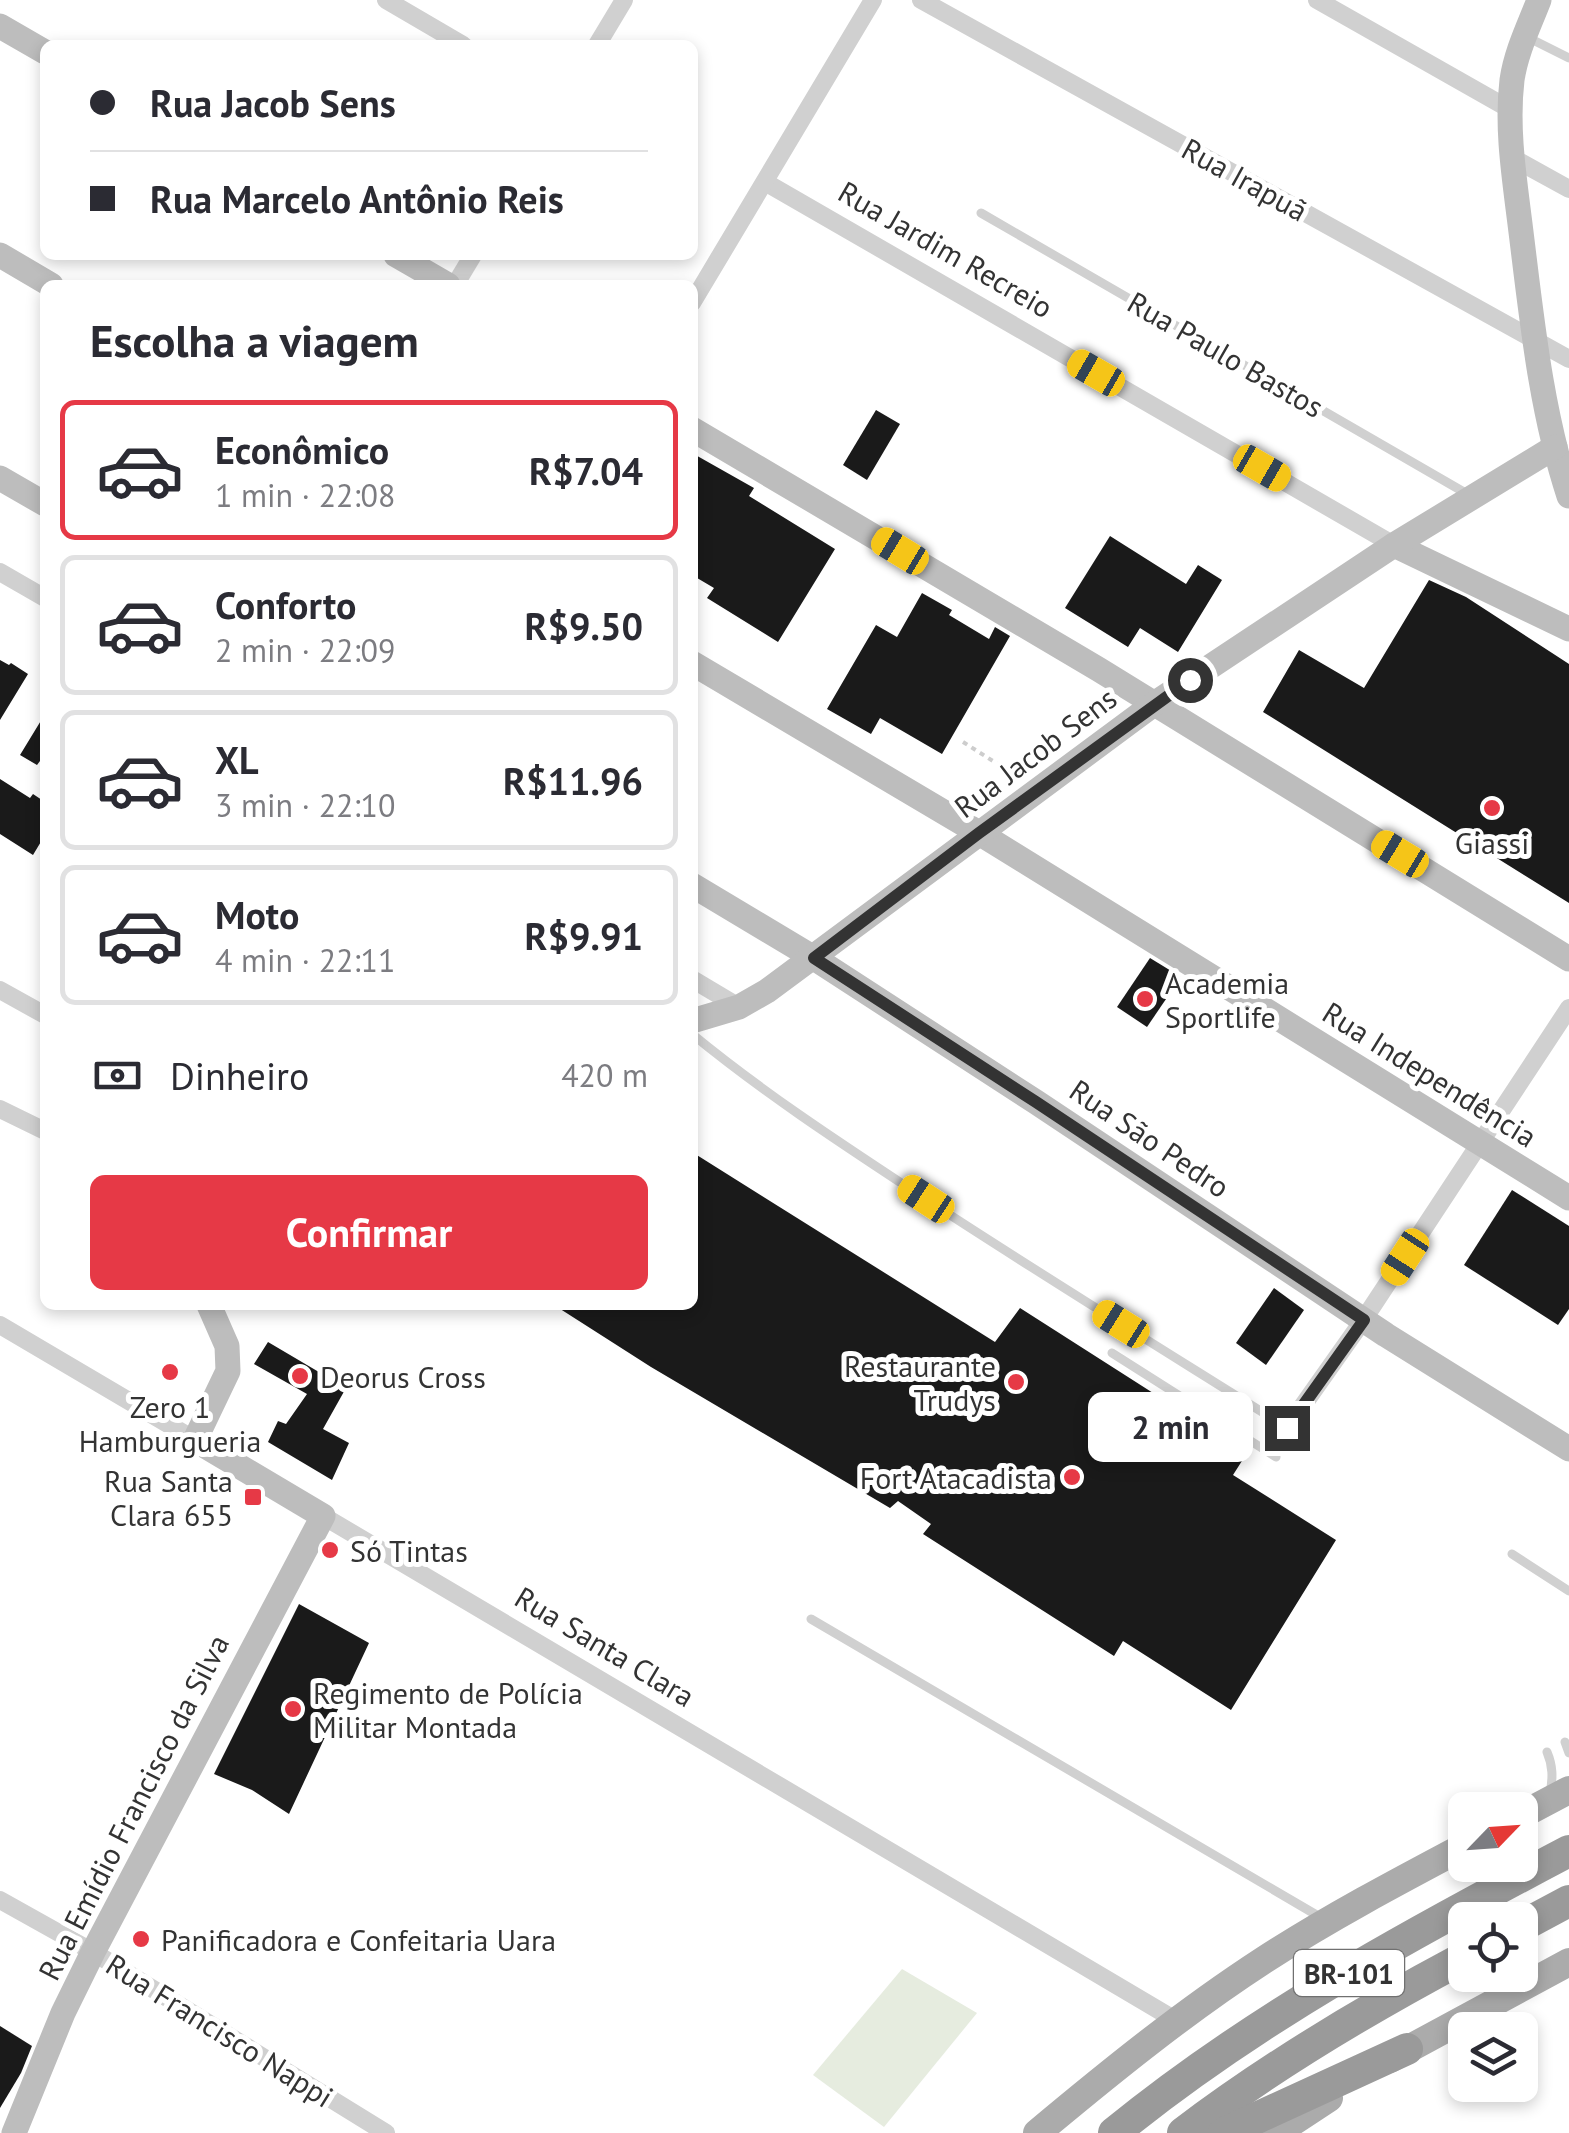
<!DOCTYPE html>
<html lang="pt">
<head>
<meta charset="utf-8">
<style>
  body { margin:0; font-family:"PT Sans",sans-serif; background:#f2f2f3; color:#2b2b33; height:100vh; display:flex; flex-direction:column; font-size:38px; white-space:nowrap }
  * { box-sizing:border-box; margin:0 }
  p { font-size:32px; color:#7c7c81 }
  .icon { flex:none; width:55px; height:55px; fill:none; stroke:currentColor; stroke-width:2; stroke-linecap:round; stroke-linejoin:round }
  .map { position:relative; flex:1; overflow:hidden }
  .panel { position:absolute; left:40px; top:280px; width:658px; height:1030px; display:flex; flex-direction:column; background:#fff; border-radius:15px; box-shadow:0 5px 15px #0003 }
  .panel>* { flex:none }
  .hud { position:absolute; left:40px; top:40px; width:658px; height:220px; border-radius:15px; box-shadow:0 5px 15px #0003; display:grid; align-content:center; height:220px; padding:0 50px; background:#fff }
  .needle { width:65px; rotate:65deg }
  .tools { position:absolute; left:1448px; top:1792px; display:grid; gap:20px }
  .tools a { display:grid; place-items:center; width:90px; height:90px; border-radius:15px; background:#fff; box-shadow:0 5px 15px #0003; font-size:50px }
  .end { position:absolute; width:45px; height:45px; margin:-22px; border:12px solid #333; background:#fff; box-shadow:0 0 0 5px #fff }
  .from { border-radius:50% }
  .bubble { position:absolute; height:70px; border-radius:15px; background:#fff; box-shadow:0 5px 15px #0003; font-size:32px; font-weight:700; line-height:70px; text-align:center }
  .car { position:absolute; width:30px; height:60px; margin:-30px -15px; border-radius:12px; box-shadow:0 0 8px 2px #0007; background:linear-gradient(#f5c518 24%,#345 0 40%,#f5c518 0 76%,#345 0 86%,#f5c518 0) }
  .hud b { display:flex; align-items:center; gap:35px; height:95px; font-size:38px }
  .hud b+b { border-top:2px solid #e1e1e2 }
  .hud i { width:25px; height:25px; background:#2b2b33 }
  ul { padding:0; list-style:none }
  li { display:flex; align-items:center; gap:30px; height:140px; margin:0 20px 15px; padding:0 30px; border:5px solid #e1e1e2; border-radius:15px }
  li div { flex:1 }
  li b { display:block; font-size:38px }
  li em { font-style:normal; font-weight:700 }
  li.current { border-color:#e63946 }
  li>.icon { width:90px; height:90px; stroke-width:1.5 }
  h2 { padding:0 50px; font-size:45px; line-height:120px }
  .pay { display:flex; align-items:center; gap:25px; height:110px; padding:0 50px; font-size:38px }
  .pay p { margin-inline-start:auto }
  .button { display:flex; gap:20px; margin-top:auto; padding:20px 50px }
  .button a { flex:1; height:115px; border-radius:15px; background:#e63946; color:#fff; font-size:40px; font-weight:700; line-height:115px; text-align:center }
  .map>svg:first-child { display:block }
</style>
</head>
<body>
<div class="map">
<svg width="1569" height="2133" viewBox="0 0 1569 2133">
  <rect width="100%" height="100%" fill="#fff"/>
  <polygon fill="#e6ecdf" points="902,1969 977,2013 884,2127 813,2075"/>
  <g fill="#1a1a1a">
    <polygon points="876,410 900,424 867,480 843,465"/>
    <polygon points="692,453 754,488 749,496 835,549 778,642 707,598 714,588 692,575"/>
    <polygon points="1110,536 1186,584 1198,565 1222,580 1178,652 1140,628 1128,647 1065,608"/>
    <polygon points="1429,580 1466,597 1569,664 1569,903 1263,712 1299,650 1364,688"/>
    <polygon points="922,593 952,610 949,615 989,639 995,627 1010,636 942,754 880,718 871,734 827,709 876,625 897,637"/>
    <polygon points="0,660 9,665 11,663 28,674 0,720"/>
    <polygon points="45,714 45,765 40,761 37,765 20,755"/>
    <polygon points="0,779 30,798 33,794 45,802 45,835 33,855 0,834"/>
    <polygon points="1150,958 1181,977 1147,1027 1117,1007"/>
    <polygon points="692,1152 995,1342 1020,1308 1247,1453 1233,1475 1336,1540 1231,1710 1123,1641 1114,1656 923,1534 931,1524 898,1501 890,1508 651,1367 554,1305 692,1305"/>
    <polygon points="1512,1190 1569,1226 1569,1309 1558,1325 1464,1265"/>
    <polygon points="1274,1288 1304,1310 1266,1365 1236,1343"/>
    <polygon points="268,1342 346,1388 323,1429 349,1443 332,1480 268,1442 278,1421 286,1424 307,1394 254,1364"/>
    <polygon points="299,1604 369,1643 289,1814 252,1790 214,1774"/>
    <polygon points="0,2026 32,2046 21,2073 0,2108"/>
  </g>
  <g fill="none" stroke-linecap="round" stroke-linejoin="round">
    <polyline stroke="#cdcdcd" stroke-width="4" stroke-dasharray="5 5" stroke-linecap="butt" points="963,742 1018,777"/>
    <g stroke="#d0d0d0" stroke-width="9">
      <polyline points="1527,37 1569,58"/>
      <polyline points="981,213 1469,495"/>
      <path d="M692,1034c73,60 153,112 232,164 119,78 241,153 362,229"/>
      <polyline points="1112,1353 1276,1457"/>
      <polyline points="1512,1554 1569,1591"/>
      <polyline points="811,1619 1320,1917"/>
      <polyline points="1565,1742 1569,1753"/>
      <path d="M1547,1752c6,14 6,26 3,41"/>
    </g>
    <g stroke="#d0d0d0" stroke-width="18">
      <polyline points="386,0 463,45"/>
      <polyline points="921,0 1569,359"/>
      <polyline points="1317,0 1511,110"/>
      <polyline points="597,45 624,0"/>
      <polyline points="1513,158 1569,189"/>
      <polyline points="765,182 1394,545"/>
      <polyline points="455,285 473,255"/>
      <polyline points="692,303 873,0"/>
      <polyline points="0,572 45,598"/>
      <polyline points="692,979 739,1007"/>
      <polyline points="0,990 45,1015"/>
      <polyline points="0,1109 45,1131"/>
      <polyline points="0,1325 195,1440"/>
      <polyline points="1287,1428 1364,1319 1569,1008"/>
      <polyline points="323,1516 1177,2021"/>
      <polyline points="0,1900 93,1952 386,2133"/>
    </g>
    <g stroke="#bdbdbd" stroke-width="25">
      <path d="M1539,0c-10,26 -23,52 -27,80 -6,50 3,102 9,152 11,89 20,179 48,264"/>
      <polyline points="0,26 45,52"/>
      <polyline points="0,255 51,285"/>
      <polyline points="396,255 448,285"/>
      <polyline points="692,429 1098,669 1569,959"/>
      <polyline points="0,478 45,504"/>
      <polyline points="1394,545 1569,629"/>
      <polyline points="692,663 979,833 1569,1198"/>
      <polyline points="692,885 814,958 1036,1102 1386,1335 1569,1449"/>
      <polyline points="692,1021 739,1007 767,991 1154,704 1394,545 1555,447"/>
      <polyline points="14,2133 63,2013 93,1952 323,1516 195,1440 228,1371 227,1346 209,1305"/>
    </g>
    <g stroke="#ababab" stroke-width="28">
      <polyline points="1520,1816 1569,1790"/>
      <polyline points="1390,2059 1569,1962"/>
      <path d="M1037,2133c73,-61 147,-121 227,-173 65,-42 133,-78 201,-114"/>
      <polyline points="1276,2133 1329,2098"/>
    </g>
    <g stroke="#9a9a9a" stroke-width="32">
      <polyline points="1520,1927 1569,1901"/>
      <path d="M1114,2133c138,-113 297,-199 455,-282"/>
      <path d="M1183,2133c88,-67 184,-124 282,-176"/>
      <polyline points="1224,2133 1407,2049"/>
    </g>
  </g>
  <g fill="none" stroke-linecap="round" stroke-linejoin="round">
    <polyline stroke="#333" stroke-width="12" points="1190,680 979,833 814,958 1036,1102 1364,1320 1287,1428"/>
  </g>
  <g fill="#e63946" stroke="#fff" stroke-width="4">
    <circle cx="1492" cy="808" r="10"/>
    <circle cx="1145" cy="999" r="10"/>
    <circle cx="170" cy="1372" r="10"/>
    <circle cx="300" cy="1376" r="10"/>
    <circle cx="1016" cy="1382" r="10"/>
    <circle cx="1072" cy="1477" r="10"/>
    <rect x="243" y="1487" width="20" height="20" rx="5"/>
    <circle cx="330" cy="1550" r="10"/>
    <circle cx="293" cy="1709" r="10"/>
    <circle cx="141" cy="1939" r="10"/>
  </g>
  <g text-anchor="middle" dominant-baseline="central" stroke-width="10" stroke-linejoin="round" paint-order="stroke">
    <rect fill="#fff" stroke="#707070" stroke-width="2.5" x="1294" y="1950" width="110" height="46" rx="8"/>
    <g font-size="28" font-weight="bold" fill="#333">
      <text x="1349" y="1973">BR-101</text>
    </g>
    <g font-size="30" fill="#333" stroke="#fff">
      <text transform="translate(1245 179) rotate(29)">Rua Irapuã</text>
      <text transform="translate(946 249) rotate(30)">Rua Jardim Recreio</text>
      <text transform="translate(1226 354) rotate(30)">Rua Paulo Bastos</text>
      <text transform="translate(1035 752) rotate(-37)">Rua Jacob Sens</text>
      <text transform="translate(1430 1074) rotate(32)">Rua Independência</text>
      <text transform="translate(1150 1138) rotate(34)">Rua São Pedro</text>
      <text transform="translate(605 1646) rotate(31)">Rua Santa Clara</text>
      <text transform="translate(133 1807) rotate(-63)">Rua Emídio Francisco da Silva</text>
      <text transform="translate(220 2030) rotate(32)">Rua Francisco Nappi</text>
    </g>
    <g font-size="30" fill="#333" stroke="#fff" text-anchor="start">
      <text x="1492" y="842" text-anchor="middle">Giassi</text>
      <text x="1165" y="982">Academia<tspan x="1165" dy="34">Sportlife</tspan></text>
      <text x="996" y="1365" text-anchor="end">Restaurante<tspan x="996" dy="34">Trudys</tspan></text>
      <text x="320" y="1376">Deorus Cross</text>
      <text x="170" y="1406" text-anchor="middle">Zero 1<tspan x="170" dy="34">Hamburgueria</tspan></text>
      <text x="1052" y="1477" text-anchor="end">Fort Atacadista</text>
      <text x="233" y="1480" text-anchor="end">Rua Santa<tspan x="233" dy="34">Clara 655</tspan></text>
      <text x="350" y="1550">Só Tintas</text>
      <text x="313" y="1692">Regimento de Polícia<tspan x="313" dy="34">Militar Montada</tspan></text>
      <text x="161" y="1939">Panificadora e Confeitaria Uara</text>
    </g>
  </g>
</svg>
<div class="tools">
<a><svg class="needle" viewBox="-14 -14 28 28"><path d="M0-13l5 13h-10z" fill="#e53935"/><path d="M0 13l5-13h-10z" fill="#7c7c81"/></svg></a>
<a><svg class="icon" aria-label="locate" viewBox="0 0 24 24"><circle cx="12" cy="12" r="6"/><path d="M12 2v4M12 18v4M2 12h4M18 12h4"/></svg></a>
<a><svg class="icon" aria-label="layers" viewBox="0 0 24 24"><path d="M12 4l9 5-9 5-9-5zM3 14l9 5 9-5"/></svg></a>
</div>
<i class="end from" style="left:1190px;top:680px"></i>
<i class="end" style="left:1287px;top:1428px"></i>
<div class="bubble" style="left:1088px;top:1392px;width:165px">2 min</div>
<i class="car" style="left:1096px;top:373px;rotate:300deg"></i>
<i class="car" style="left:1262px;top:468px;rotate:120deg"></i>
<i class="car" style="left:900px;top:551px;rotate:301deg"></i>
<i class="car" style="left:1400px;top:854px;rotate:301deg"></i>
<i class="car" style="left:926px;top:1199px;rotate:303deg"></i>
<i class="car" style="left:1405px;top:1257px;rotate:213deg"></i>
<i class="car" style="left:1121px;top:1324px;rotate:302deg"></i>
<div class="hud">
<b><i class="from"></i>Rua Jacob Sens</b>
<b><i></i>Rua Marcelo Antônio Reis</b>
</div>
<section class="panel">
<h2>Escolha a viagem</h2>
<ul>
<li class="current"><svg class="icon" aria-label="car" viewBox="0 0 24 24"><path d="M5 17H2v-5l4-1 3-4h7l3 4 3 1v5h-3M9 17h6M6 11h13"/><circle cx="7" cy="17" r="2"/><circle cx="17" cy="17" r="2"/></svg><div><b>Econômico</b><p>1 min · 22:08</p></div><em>R$7.04</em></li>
<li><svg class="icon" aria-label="car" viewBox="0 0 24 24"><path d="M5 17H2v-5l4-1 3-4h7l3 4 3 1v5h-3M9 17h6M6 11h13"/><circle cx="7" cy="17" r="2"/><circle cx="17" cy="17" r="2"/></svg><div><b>Conforto</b><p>2 min · 22:09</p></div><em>R$9.50</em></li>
<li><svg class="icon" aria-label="car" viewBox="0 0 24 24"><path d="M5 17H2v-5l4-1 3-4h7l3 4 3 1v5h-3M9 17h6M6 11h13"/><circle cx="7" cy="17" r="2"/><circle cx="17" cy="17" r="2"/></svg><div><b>XL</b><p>3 min · 22:10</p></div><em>R$11.96</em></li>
<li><svg class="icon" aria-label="car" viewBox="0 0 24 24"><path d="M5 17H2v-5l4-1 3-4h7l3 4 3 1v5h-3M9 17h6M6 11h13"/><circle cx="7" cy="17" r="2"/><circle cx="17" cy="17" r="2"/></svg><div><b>Moto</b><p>4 min · 22:11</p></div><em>R$9.91</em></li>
</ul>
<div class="pay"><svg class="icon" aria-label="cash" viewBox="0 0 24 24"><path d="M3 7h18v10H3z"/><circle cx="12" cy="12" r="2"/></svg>Dinheiro<p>420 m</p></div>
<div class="button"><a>Confirmar</a></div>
</section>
</div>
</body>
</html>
